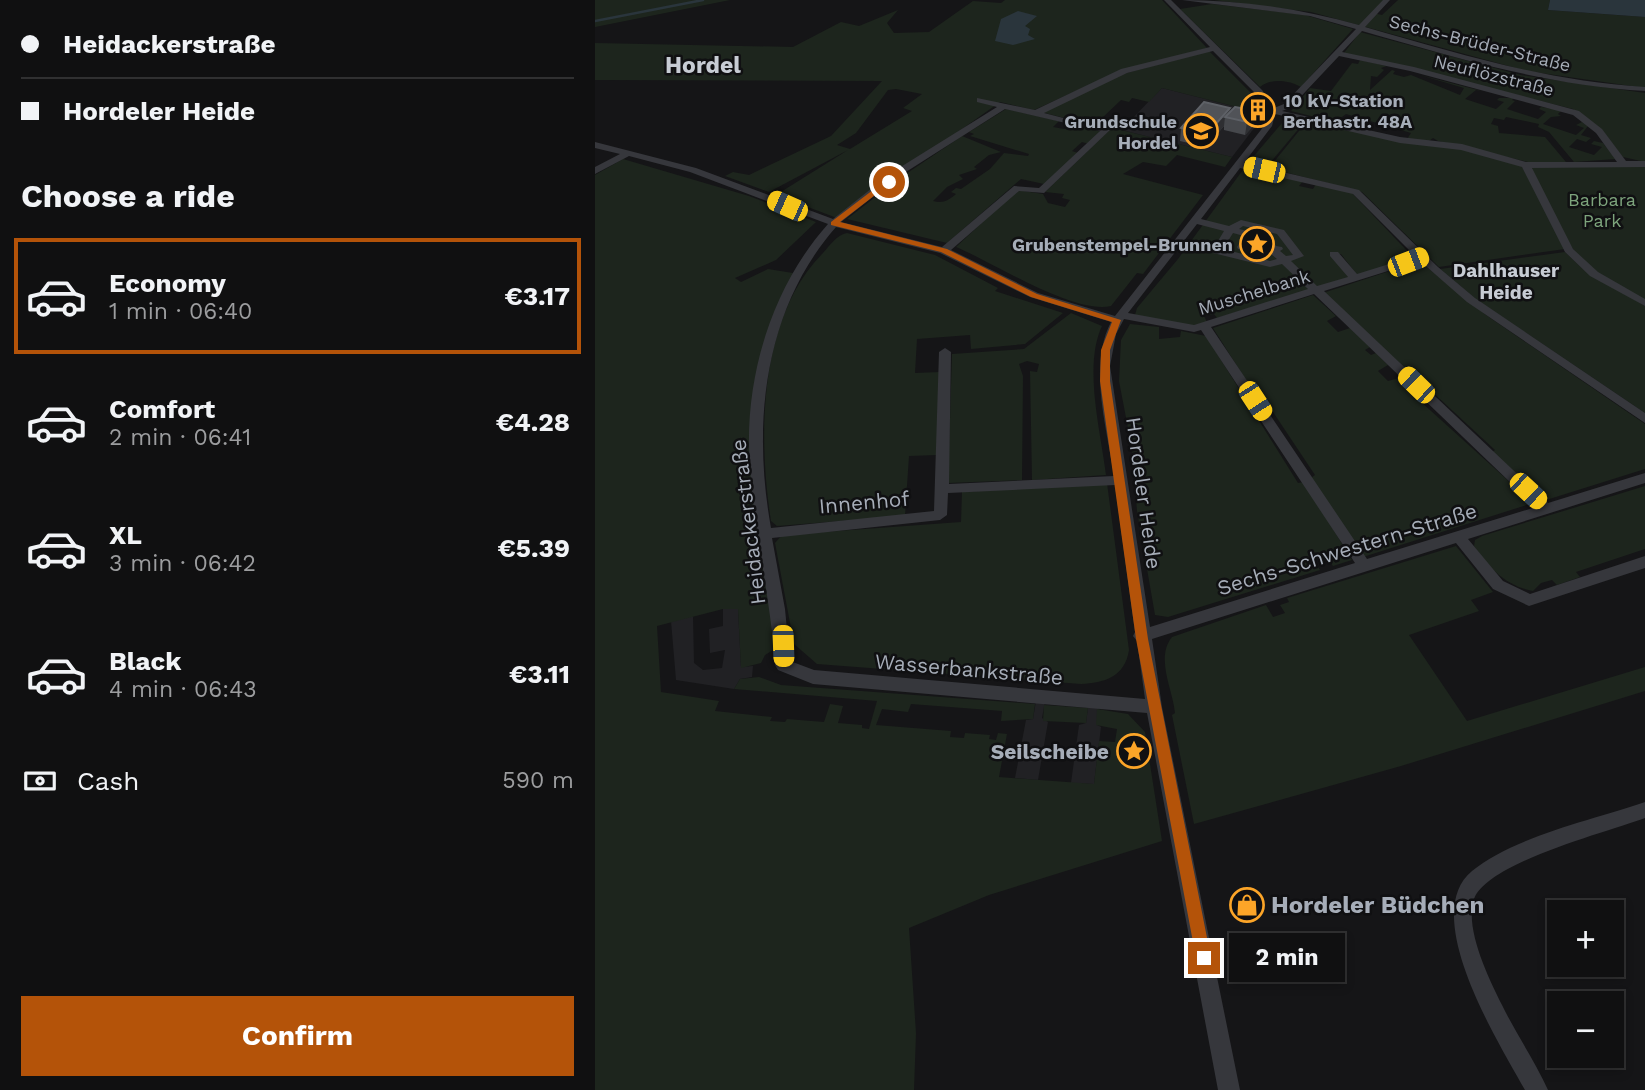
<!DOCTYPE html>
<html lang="en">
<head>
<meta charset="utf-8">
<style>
  body { margin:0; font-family:"Work Sans",sans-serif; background:#19191a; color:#f1f3f6; height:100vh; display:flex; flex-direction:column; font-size:26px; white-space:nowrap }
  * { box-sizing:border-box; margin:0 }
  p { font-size:23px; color:#9c9d9f }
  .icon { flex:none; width:38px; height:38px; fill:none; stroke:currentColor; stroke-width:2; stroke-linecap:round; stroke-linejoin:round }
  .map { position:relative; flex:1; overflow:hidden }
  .details { display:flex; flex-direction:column; background:#101011; width:595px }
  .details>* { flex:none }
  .banner { display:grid; align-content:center; height:154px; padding:0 21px; background:#101011 }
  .controls { position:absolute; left:952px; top:900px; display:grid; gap:14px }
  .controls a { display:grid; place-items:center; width:77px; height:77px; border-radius:0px; background:#101011; box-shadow:0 4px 10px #0003,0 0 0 2px #303031; font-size:35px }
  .end { position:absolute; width:32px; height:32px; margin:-16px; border:9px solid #b45309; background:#fff; box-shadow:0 0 0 4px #fff }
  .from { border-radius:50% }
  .bubble { position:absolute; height:49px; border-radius:0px; background:#101011; box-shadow:0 4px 10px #0003,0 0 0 2px #303031; font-size:23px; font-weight:700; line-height:49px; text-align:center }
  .car { position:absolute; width:21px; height:42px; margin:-21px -10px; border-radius:9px; box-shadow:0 0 5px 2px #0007; background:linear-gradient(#f5c518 24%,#345 0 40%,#f5c518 0 76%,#345 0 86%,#f5c518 0) }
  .banner b { display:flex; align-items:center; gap:24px; height:66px; font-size:26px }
  .banner b+b { border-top:2px solid #303031 }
  .banner i { width:18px; height:18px; background:#f1f3f6 }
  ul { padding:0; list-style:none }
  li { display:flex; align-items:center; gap:21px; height:116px; margin:0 14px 10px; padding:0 7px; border:4px solid transparent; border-radius:0px }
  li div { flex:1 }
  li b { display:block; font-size:26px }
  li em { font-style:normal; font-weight:700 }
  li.on { border-color:#b45309 }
  li>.icon { width:63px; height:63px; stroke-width:1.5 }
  h2 { padding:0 21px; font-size:32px; line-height:84px }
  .pay { display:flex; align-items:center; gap:18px; height:77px; padding:0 21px; font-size:26px }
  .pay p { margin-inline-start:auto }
  .primary-button { display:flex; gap:14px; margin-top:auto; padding:14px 21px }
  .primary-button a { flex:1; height:80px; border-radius:0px; background:#b45309; color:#fff; font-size:28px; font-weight:700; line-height:80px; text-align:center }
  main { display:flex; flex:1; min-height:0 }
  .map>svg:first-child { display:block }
</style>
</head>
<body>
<main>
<section class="details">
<div class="banner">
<b><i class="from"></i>Heidackerstraße</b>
<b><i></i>Hordeler Heide</b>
</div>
<h2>Choose a ride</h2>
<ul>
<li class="on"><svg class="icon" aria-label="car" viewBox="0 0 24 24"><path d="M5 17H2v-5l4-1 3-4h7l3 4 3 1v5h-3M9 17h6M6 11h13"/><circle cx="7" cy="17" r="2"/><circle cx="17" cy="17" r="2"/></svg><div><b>Economy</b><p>1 min · 06:40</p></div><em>€3.17</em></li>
<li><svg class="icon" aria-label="car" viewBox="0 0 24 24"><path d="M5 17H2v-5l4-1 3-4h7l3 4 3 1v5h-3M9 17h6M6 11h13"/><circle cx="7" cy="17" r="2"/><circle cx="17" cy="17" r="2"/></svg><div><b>Comfort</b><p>2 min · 06:41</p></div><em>€4.28</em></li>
<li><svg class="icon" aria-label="car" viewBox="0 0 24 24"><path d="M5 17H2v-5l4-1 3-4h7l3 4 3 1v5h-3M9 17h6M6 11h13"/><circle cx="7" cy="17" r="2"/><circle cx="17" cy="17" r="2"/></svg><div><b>XL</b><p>3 min · 06:42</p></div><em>€5.39</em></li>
<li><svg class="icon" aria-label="car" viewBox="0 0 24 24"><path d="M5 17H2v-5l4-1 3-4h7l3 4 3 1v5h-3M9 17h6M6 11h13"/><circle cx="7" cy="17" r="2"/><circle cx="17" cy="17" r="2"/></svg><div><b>Black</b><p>4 min · 06:43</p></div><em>€3.11</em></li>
</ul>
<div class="pay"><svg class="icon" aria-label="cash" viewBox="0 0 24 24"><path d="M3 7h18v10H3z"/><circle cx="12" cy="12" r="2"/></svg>Cash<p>590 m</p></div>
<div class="primary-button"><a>Confirm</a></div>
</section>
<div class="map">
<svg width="1050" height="1090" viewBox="0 0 1050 1090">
  <rect width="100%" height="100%" fill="#151517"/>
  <g fill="#212124">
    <polygon points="567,88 666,113 666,119 637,157 526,130"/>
    <polygon points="128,609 143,609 146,667 158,666 157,677 145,679 139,689 81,680 76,621 98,616 99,663 108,670 127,668 130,650 115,653 114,629 128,626"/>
    <polygon points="442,695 451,696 447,718 453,722 443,780 420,778 431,720 438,719"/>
    <polygon points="494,700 504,701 502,725 506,727 499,784 476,783 484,725 491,723"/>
  </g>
  <g fill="#1d251d" fill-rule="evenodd">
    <polygon points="0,0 135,0 0,27"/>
    <path d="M410,0h157l45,48 -89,24 -84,38 -34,-8 -163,116 -61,-23 72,-45 -79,42 -44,-16 8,-4 16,3 82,-39 51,-55 -287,-1v-37l198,4 48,-25 18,4 39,-16 -11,13 7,10 35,-1 44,-31 28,2zM301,89l26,5 -19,14 9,3 -62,38 -13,-4 19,-12 32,-43z"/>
    <polygon points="619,0 790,0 768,22 778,13 787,15 803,0 955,0 953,10 1050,17 1050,88 932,71 716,12"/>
    <path d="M617,4l93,11 48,14 -52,58c-12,-7 -30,-9 -41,0l-80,-78z"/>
    <polygon points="765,32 926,75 1050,93 1050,162 1028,157 978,109 749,53"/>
    <polygon points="614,51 661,98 666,113 567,88 554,102 537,98 534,102 526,100 507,118 520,122 513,129 446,112 524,75"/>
    <polygon points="765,60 792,66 786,68 789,70 782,77 776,76 775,90 797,70 800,71 798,74 809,77 816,75 865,95 869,88 825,75 887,91 881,90 870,99 901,109 909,102 902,100 904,98 919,98 917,100 920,101 912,109 943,119 951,112 944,109 946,107 967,110 963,114 966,116 956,117 948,124 981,135 989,128 981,125 987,122 993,126 986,135 996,138 991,142 982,139 974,147 999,155 1007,147 996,144 999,141 1008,143 1021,159 979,162 954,132 943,127 944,124 911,117 909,120 899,118 896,124 903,126 904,133 950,137 971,162 933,162 843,141 838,138 834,141 812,139 816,133 751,114 740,122 696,111 715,88 736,91 757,63 763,64"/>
    <path d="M411,109l53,12 -6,6 11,2 8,-5 28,7 -11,13 -7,-2 -10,9 6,2 -34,31 -23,-5 -74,64 -100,-24 53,-41 62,-42 39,16 -12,3 -15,12 3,2 -18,6 4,4 -16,8 -14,14c10,3 16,-1 23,-7l-5,-2 5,-4 5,1 29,-20 14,-16 24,3 1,-2 -59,-18 4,-2 -5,-2z"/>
    <polygon points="693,116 711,120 670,169 652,164"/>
    <polygon points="712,121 854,146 926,165 945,194 970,249 844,267 767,192 674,168"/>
    <path d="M523,122l9,2 -6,6 111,27 -7,10 -48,-12 -11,11 -23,-4 -20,12 80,21 -60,79 -6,-1 -26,33c-36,9 -121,-45 -155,-59l61,-57 26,4 5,9 17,4 5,-7 -8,-2 2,-4 -19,-2z"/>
    <polygon points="28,159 154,196 221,222 181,260 140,278 146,282 173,269 198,273 156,416 183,647 170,655 166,663 146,668 143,609 128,609 62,626 66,692 124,701 120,711 177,717 175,721 190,722 192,719 229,722 235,704 248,706 243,723 267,725 267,728 274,729 282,701 139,689 145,679 164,677 186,685 440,704 438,719 406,721 407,711 316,704 313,712 287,709 281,725 356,731 355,737 369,738 370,733 395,735 394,739 401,740 403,733 412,734 404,777 499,784 504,741 520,742 522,729 501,725 502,709 533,714 550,732 567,841 394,895 314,928 321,1033 319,1090 0,1090 0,175"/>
    <path d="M1050,166v134c-24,-14 -56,-27 -72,-51 -16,-24 -26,-53 -42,-78l2,-4z"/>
    <polygon points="650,167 708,181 704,186 718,189 721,184 757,193 817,256 763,276 746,254 736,255 754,278 622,318 619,314 609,316 612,322 596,326 540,315 542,308 583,259"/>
    <path d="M252,233l88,22 63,33 -3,3 68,22 -38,31 -54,5 -1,-14 -53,4 -2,34 25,-1 -3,83 -28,1 -4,60 -128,10 -6,-5c-13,-84 -13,-203 52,-268 7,-8 14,-18 24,-20z"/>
    <polygon points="970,252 987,268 1050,306 1050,413 882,300 845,269"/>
    <polygon points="819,263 828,264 891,315 1050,424 1050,469 948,501 896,453 900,450 832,387 827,388 728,293"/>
    <polygon points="718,295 741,316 732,321 743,332 755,328 775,347 770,350 776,355 781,353 793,365 783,371 793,381 804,378 819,390 815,392 938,503 768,557 716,478 720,475 672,403 666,404 618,328"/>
    <path d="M476,313l31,13c-19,40 -1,106 4,149l-74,5 -2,-109 7,1 2,-8 -12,-3 -8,3 4,12 -1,104 -74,3 4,-129 72,-5z"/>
    <polygon points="535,324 564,327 564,339 585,337 586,331 611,336 703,483 709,482 757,560 738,566 730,555 718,559 725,570 573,617 560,615 542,511 537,449 524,381 526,340"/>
    <path d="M512,483l22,167c-4,27 -25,33 -48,34l-264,-20 -23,-20 -19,-101 7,-8 179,-13 1,-30z"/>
    <path d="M1050,486v63l-69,23 4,5 -23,8 -5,-5 -11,3 -8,8c-27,-5 -44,-23 -59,-45l1,-6 7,-4z"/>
    <path d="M861,546l37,46 -22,8 8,11 -70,24 58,86 178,-54v24l-244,75 -207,58 -22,-109 3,-2c-2,-23 -20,-55 -3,-76l94,-32 7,12 12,-4 -5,-8 9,-3 -2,-4z"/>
    <polygon points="449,705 493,708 491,723 448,721"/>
  </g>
  <g fill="#2a353c">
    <polygon points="955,0 1050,0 1050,17 953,10"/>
    <polygon points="423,11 442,16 430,26 435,29 433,35 440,39 418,45 400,41 406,19"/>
  </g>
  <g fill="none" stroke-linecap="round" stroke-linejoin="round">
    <polyline stroke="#2a353c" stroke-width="2.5" points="0,21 108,0"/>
    <g fill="#36373c" fill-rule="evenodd">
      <path d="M569,0h7l91,90 12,18 10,-4 72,-75 -46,-13 -128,-16c59,0 120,9 177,25l24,-25h7l-25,27c95,27 181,54 280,60v4c-100,-6 -188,-33 -283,-60l-20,21 72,15 165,44 23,18 24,32h19v6l-113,1 41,81 25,23 47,27v7l-55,-30 -25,-24 -43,-85 -61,-17 -61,-7 -125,-29 -3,12 -28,37 115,27 79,77 37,31 170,115v10l-178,-121 -47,-41 -96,30 224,212 97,-30v10l-177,56 35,42 27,13 115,-38v12l-116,38 -36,-17 -37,-46 -304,96 10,68 78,383h-22l-71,-377 -334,-29 -35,-14 -3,-5c-4,-66 -21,-131 -25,-197 -7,-86 20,-179 78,-244l-138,-52 -61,-16 -34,18v-7l25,-13 -25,-6v-6l101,26 137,51 58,-46 106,-66 -20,-5v-4l58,12 86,-41 89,-22zM618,51l43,43 12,17 -4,15 -149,190 -77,-23 -87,-43 68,-59 25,2 66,-63 -66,-17 83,-40zM744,56l71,15 163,44 23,18 21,29h-91l-64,-18 -62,-7 -118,-26 8,-3zM410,109l95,22 -61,57 -25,-2 -72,61 -101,-25 57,-45zM645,168l113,26 62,62 -58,18 -19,-22h-8v4l18,21 -31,9 -26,-25 13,-5 -20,-26 -43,-10 -12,6 -28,-7zM602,224l27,7 -12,20 1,2 57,14 12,-3 26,25 -114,36 -66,-12zM648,226l34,8 16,21 -7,1 -6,-5 3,-2 -1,-2 -6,-1 -7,-10 -30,-7zM241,227l104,26 90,44 81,25c-23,44 -4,106 3,154l-165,8 2,-132 -6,-4 -6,4 -5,159 -163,17c-19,-105 -7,-219 65,-301zM638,233l11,3 -7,11 1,2 26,6 7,-1 6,5 -7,2 -47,-12zM657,238l9,2 6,8 -19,-3zM719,294l222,213 -169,52 -156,-232zM529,319l70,13 7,-2 154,233 -205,64 -40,-261 6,-32zM520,485l20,147 -2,4 4,5 8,58 -331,-29 -24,-9 -5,-52 -13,-71 168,-18 7,-5 1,-22z"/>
      <path d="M1050,802v16c-37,14 -157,44 -171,81 -10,29 15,80 28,106 14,29 33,56 46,85h-23c-25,-45 -107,-175 -53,-219 43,-35 121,-51 173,-69z"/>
    </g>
  </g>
  <polygon fill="#46484c" points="635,108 635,112 661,111 660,124 650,135 629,130 629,126 611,147 585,141 586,128"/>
  <g fill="#2e2f32">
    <polygon points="635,108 634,118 630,117 629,126 611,147 612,134"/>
    <polygon points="661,111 660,124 650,135 652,122"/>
  </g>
  <g fill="#515358" stroke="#5e6167" stroke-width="2">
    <polygon points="609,102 635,108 612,134 586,128"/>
    <polygon points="640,107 661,111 652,122 630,117"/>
  </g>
  <polygon fill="#b45309" points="291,180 297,182 245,222 352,249 442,294 526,320 515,350 515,381 553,639 616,958 609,966 601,958 541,639 505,381 506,350 517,322 436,297 346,252 236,225 236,222"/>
  <defs>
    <g id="building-ring" transform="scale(1.75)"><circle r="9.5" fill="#101012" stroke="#fca528" stroke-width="1.5"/><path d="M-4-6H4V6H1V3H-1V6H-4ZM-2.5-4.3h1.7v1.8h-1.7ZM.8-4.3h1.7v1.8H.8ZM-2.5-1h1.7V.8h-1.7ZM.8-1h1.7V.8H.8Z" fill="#fca528"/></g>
    <g id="school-ring" transform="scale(1.75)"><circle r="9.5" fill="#101012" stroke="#fca528" stroke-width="1.5"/><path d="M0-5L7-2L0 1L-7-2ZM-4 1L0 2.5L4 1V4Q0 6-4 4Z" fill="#fca528"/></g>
    <g id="sight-ring" transform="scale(1.75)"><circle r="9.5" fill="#101012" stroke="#fca528" stroke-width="1.5"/><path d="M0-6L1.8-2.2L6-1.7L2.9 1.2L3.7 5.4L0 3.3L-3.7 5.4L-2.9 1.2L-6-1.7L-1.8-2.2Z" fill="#fca528"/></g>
    <g id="shop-ring" transform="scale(1.75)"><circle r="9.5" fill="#101012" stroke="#fca528" stroke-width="1.5"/><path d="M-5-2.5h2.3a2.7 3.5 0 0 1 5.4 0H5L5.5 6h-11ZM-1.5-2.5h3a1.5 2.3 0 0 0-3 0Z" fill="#fca528"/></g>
  </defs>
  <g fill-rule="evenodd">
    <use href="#building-ring" x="663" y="110"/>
    <use href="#school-ring" x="606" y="131"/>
    <use href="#sight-ring" x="662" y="244"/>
    <use href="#sight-ring" x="539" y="751"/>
    <use href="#shop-ring" x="652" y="905"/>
  </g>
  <g text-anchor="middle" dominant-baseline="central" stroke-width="5" stroke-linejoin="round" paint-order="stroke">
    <g font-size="18" fill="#a6adb8" stroke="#101012">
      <text transform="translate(885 43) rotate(14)">Sechs-Brüder-Straße</text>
      <text transform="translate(899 75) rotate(14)">Neuflözstraße</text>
      <text transform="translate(659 292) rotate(-17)">Muschelbank</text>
    </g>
    <g font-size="18" font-weight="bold" fill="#a6adb8" stroke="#101012" text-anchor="end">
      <text x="688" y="100" text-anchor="start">10 kV-Station<tspan x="688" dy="21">Berthastr. 48A</tspan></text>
      <text x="582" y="121">Grundschule<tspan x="582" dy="21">Hordel</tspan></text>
      <text x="638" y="244">Grubenstempel-Brunnen</text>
    </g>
    <g font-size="18" fill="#7da47c" stroke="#101012">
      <text x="1007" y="199">Barbara<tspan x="1007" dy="21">Park</tspan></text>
    </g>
    <g font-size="19" font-weight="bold" fill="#c7ccd4" stroke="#101012">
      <text x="911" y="270">Dahlhauser<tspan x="911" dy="22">Heide</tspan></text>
    </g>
    <g font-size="21" fill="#a6adb8" stroke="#101012">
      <text transform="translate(549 493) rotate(82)">Hordeler Heide</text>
      <text transform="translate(269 502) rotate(-5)">Innenhof</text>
      <text transform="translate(153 522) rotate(-97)">Heidackerstraße</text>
      <text transform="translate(752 549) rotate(-17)">Sechs-Schwestern-Straße</text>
      <text transform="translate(374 669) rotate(5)">Wasserbankstraße</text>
    </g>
    <g font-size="21" font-weight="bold" fill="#a6adb8" stroke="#101012" text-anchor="end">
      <text x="514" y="751">Seilscheibe</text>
    </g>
    <g font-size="23" font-weight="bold" fill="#c7ccd4" stroke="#101012">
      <text x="108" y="65">Hordel</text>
    </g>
    <g font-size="24" font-weight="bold" fill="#a6adb8" stroke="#101012" text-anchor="start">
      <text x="676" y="905">Hordeler Büdchen</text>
    </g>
  </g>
</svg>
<div class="controls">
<a>+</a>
<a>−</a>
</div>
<i class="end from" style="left:294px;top:182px"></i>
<i class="end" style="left:609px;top:958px"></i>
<div class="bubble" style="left:634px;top:933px;width:116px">2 min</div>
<i class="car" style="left:669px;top:170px;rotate:283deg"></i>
<i class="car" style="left:192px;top:206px;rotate:294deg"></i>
<i class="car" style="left:813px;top:262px;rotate:69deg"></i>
<i class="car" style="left:821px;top:385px;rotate:314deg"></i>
<i class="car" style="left:660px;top:401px;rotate:147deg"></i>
<i class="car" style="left:933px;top:491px;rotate:133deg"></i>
<i class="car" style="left:188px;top:646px;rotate:178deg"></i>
</div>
</main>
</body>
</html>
